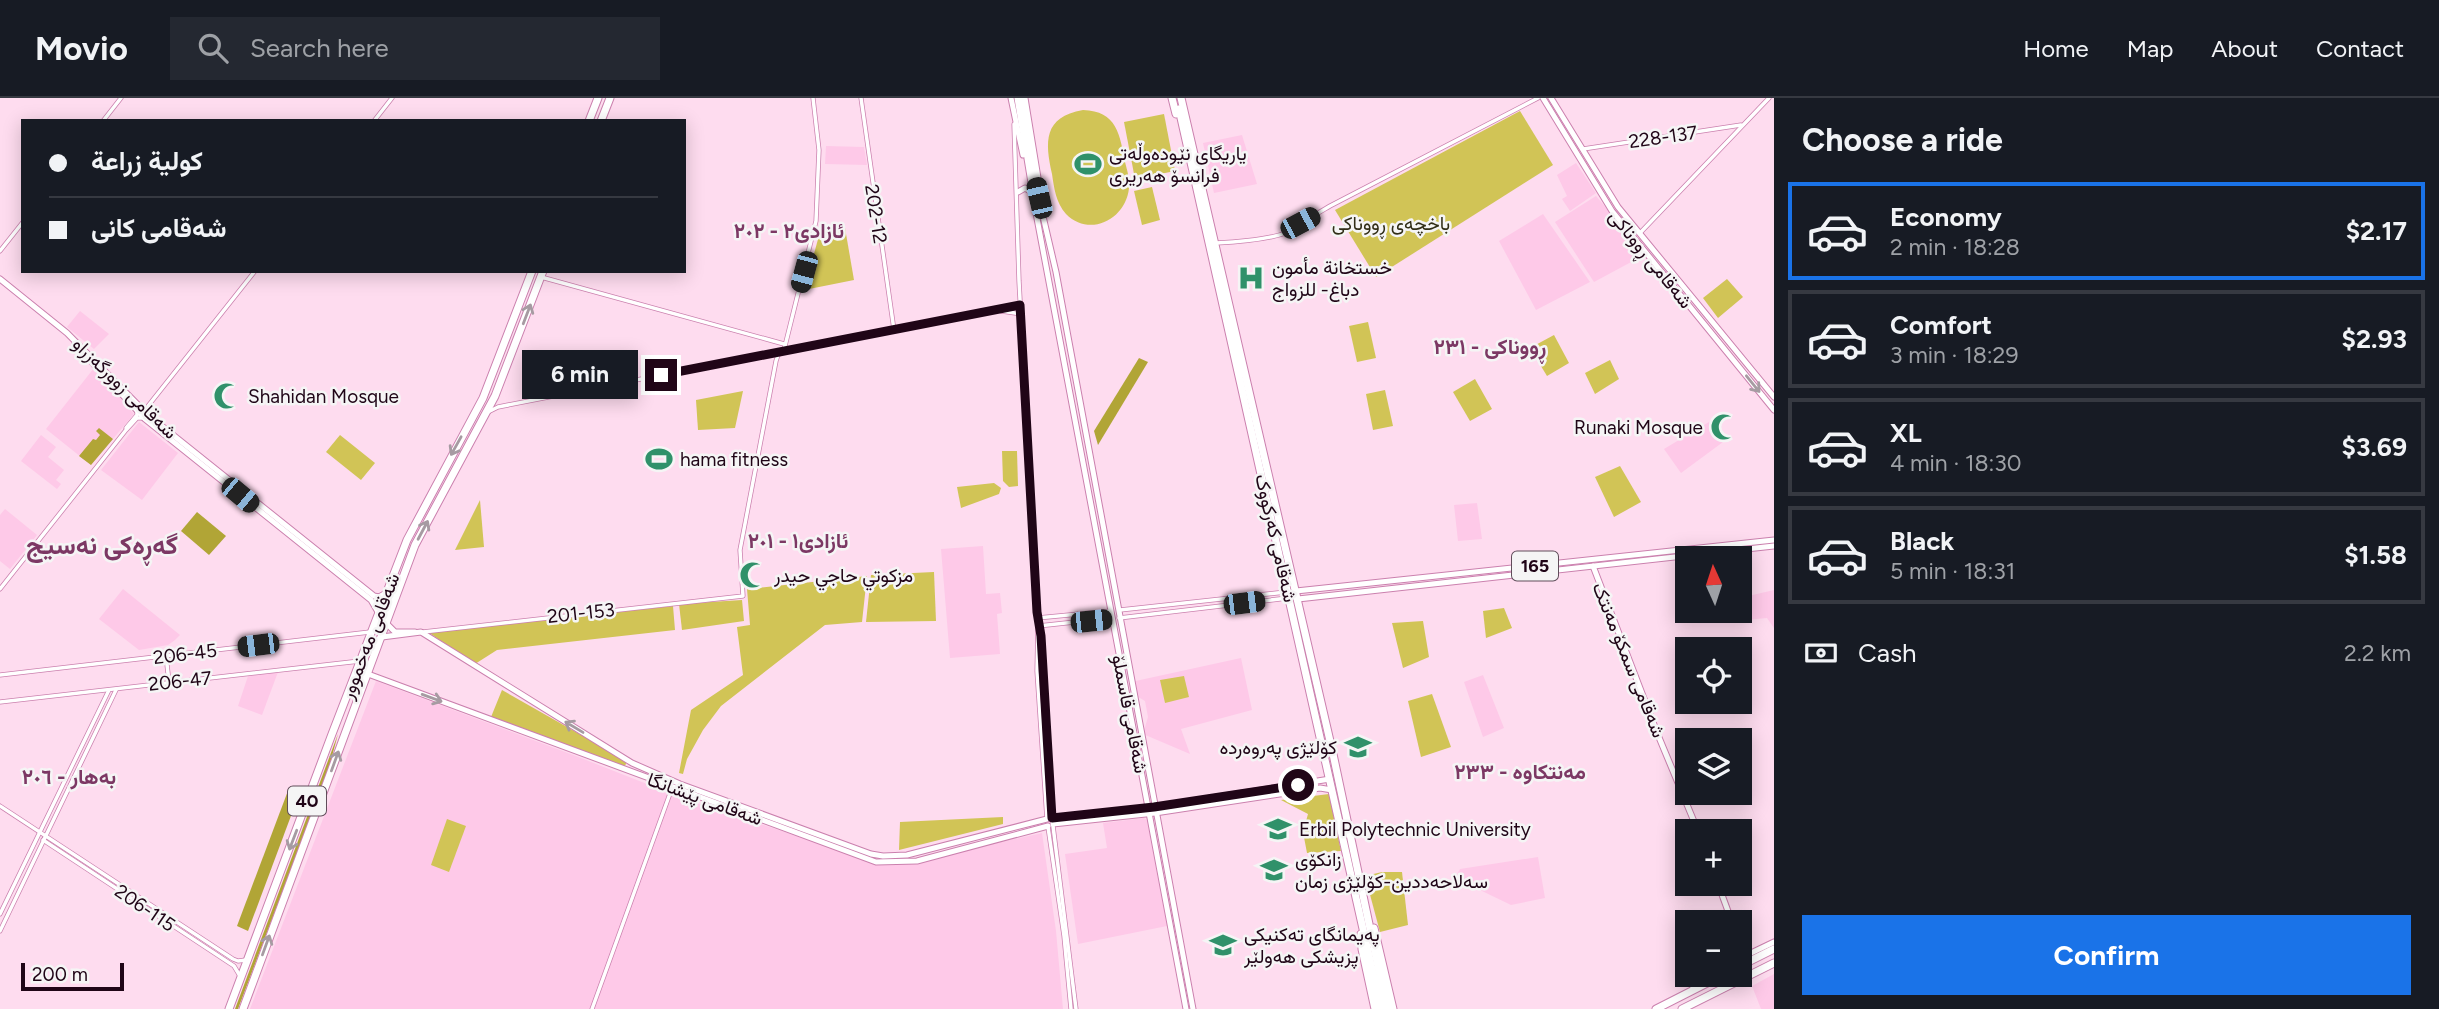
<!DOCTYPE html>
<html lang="en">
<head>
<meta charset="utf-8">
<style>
  body { margin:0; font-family:Figtree,Vazirmatn,sans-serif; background:#242831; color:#f1f3f6; height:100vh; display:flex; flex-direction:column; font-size:26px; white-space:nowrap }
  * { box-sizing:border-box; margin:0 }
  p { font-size:23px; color:#9ea1a6 }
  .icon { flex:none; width:38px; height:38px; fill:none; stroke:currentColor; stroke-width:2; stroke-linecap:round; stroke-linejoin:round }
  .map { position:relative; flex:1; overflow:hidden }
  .panel { display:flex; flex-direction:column; background:#171b24; width:665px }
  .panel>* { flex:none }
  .banner { position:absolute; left:21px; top:21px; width:665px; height:154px; border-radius:0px; box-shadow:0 4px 18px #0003; display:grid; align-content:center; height:154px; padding:0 28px; background:#171b24 }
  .needle { width:46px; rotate:357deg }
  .fabs { position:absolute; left:1675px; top:448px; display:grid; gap:14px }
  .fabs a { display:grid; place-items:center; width:77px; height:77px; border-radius:0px; background:#171b24; box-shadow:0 4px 18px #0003; font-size:35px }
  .scale { position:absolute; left:21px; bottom:18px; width:103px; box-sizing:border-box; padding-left:7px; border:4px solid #200517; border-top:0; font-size:19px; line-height:24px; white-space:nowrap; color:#200517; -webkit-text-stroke:5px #f5f5f5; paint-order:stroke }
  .end { position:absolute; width:32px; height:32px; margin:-16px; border:9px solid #200517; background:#fff; box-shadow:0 0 0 4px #fff }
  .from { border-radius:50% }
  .bubble { position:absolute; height:49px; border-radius:0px; background:#171b24; box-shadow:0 4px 18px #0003; font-size:23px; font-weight:700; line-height:49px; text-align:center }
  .car { position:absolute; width:21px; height:42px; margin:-21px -10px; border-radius:9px; box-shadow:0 0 5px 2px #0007; background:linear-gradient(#222 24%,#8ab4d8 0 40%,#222 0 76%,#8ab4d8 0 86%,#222 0) }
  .banner b { display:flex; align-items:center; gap:24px; height:66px; font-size:26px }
  .banner b+b { border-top:2px solid #363941 }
  .banner i { width:18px; height:18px; background:#f1f3f6 }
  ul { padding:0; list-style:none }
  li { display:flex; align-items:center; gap:21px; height:98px; margin:0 14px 10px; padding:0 14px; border:4px solid #363941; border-radius:0px }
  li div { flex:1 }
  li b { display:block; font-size:26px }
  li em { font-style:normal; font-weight:700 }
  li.current { border-color:#1a73e8 }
  li>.icon { width:63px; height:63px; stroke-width:1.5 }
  h2 { padding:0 28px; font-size:32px; line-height:84px }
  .pay { display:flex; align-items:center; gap:18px; height:77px; padding:0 28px; font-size:26px }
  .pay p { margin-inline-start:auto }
  .cta { display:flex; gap:14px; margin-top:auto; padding:14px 28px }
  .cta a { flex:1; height:80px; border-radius:0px; background:#1a73e8; color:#fff; font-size:28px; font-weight:700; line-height:80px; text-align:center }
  header { display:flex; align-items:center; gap:42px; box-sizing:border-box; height:98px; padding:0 35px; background:#171b24; border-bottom:2px solid #363941 }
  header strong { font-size:33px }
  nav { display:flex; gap:38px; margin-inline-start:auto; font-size:24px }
  .search { width:490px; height:63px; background:#242831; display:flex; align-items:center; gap:18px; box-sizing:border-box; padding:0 24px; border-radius:0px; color:#9ea1a6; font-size:26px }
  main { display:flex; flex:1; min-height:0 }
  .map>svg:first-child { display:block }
</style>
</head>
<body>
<header>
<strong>Movio</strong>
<div class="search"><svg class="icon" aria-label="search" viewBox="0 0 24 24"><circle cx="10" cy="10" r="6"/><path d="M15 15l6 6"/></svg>Search here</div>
<nav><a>Home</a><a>Map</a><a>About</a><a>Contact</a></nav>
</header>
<main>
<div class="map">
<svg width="1774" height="911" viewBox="0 0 1774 911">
  <rect width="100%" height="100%" fill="#fedcef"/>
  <g fill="#fec9e8">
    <polygon points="1242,37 1257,86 1214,95 1203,45"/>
    <polygon points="826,48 864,49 867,67 825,66"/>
    <polygon points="1576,65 1596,95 1570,113 1562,101 1567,98 1557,77"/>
    <polygon points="1596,98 1646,156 1594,184 1555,124"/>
    <polygon points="1543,116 1590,184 1536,212 1499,143"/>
    <polygon points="80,213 109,236 94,251 67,229"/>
    <polygon points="94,270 134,316 91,367 46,331"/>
    <polygon points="139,324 178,355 142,402 101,372"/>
    <polygon points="1709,324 1723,344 1681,375 1664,351"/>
    <polygon points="41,337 56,349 48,359 64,372 56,382 61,386 57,391 21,363"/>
    <polygon points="1477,405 1482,441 1458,443 1454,407"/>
    <polygon points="5,411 37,437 10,471 0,463 0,417"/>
    <polygon points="983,448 986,496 1000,495 1002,515 997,516 1000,556 950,560 941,451"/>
    <polygon points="123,491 180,537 175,542 168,547 139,552 99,521"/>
    <polygon points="1774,492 1774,530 1767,520 1747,522 1744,499"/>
    <polygon points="1241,560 1252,612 1181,631 1190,656 1143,636 1148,619 1145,603 1133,596 1131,584"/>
    <polygon points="278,574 262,617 238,608 248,578"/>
    <polygon points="1483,577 1504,630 1483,639 1464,584"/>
    <polygon points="376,583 576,658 690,703 877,764 905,765 1042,735 1056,833 1063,911 250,911"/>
    <polygon points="1144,720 1147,722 1167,828 1078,846 1065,756 1107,750 1103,725"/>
    <polygon points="1538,759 1545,800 1511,807 1455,780 1460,771"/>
    <polygon points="1774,876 1774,911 1761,911 1752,888"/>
  </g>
  <g fill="#d1c456">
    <path d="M1083,12c34,1 37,25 42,52 2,8 5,17 4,26 -3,31 -39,50 -63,26 -10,-11 -12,-26 -14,-40 -7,-32 -9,-57 31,-64z"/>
    <polygon points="1520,13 1553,67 1376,179 1335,112"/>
    <polygon points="1164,16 1175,73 1135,81 1124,24"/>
    <polygon points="1152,89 1160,122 1142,127 1134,93"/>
    <polygon points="845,130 854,182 804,192 820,134"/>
    <polygon points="1727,181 1743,199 1718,220 1703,200"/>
    <polygon points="1368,224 1376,260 1357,264 1349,228"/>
    <polygon points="1554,237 1569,265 1547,278 1530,250"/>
    <polygon points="1610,262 1619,281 1595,296 1585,275"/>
    <polygon points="1475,281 1492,311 1470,323 1453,294"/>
    <polygon points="1385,292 1393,328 1373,332 1366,296"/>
    <polygon points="743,293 735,330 698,332 696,302"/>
    <polygon points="340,337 375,365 361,382 326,354"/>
    <polygon points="1002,353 1017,353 1018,388 1009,389 1003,383"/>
    <polygon points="1620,368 1641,404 1614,419 1595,379"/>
    <polygon points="994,385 1001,390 999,396 961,410 957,389"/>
    <polygon points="480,402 484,449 455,452"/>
    <polygon points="934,474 936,523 866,524 871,477"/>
    <polygon points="867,478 862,524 825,527 721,608 703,632 687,661 683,676 679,675 691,612 743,577 737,529 750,527 747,491"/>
    <polygon points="742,502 744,523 682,532 679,506"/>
    <polygon points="673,508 675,532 497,552 475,566 428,534"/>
    <polygon points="1504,510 1512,530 1486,540 1483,513"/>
    <polygon points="1423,523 1429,559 1403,570 1392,525"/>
    <polygon points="1184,578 1189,599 1165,605 1160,582"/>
    <polygon points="502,592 627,663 625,668 491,619"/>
    <polygon points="1432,596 1451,649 1421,659 1408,603"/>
    <polygon points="1329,696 1341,753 1307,755 1303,734 1308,716 1281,702"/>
    <polygon points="1003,719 1003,726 899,752 900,724"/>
    <polygon points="447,721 466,728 449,774 431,767"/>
    <polygon points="1382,774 1402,774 1408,827 1380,834 1365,778"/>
  </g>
  <g fill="#b1a536">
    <polygon points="1139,260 1148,264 1098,347 1094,333"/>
    <polygon points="99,330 113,341 91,367 79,358 93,341 96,342 100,337 96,333"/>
    <polygon points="197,414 226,438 209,457 181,433"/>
    <polygon points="338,636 328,673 238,911 235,911"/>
    <polygon points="289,690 301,691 248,833 237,828"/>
  </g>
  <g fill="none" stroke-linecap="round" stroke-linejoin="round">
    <g stroke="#cb80ae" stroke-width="5">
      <g id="minor">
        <polyline points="861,0 894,232"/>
        <polyline points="103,23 121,0"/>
        <polyline points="374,23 392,0"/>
        <polyline points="1014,26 1019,183 1037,515 1041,538 1052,720 1076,911"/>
        <polyline points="1583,51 1741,27"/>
        <polyline points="1640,135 1769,0"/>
        <path d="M1216,145c18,-1 68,-4 81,-16 10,-8 21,-14 33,-21l208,-108"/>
        <polyline points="0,153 23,124"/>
        <polyline points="541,179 784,246"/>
        <polyline points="1001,213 1021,216"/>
        <polyline points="488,314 498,309 1020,207"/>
        <polyline points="147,315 148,308 255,173"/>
        <polyline points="126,330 137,317 137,314"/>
        <polyline points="0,491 126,332 137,320 143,320"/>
        <polyline points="1120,512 1286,494"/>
        <polyline points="1037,520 1111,513"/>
        <polyline points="1119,520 1288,500"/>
        <polyline points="1038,528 1037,573 1047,721"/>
        <polyline points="1038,528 1112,520"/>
        <polyline points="423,534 743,498 740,452 776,263 778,257 784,252 816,123 819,52 813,0"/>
        <polyline points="166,558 169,584"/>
        <polyline points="0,577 370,534"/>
        <polyline points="0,604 360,563"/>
        <polyline points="0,708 233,861 238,863 246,862"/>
        <polyline points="1048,729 1064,838 1071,911"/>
        <polyline points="43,742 234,868 240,878"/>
        <polyline points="0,816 109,592"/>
        <polyline points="0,833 116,592"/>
        <polyline points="592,911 672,690"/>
      </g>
    </g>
    <g stroke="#cb80ae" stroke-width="7">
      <g id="major">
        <polyline points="1011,0 1023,57"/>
        <polyline points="1017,0 1036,115 1186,911"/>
        <polyline points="1021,0 1035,84 1056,174 1193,911"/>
        <polyline points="1025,0 1040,92"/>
        <polyline points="1543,0 1612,113 1774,312"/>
        <polyline points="1551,0 1618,109 1774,299"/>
        <polyline points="1018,94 1025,90 1030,93"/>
        <polyline points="0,181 67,235 148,317 374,498 379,499 386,495"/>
        <polyline points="75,246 145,321 371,502 378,514"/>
        <polyline points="1593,468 1658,637 1698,733"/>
        <polyline points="1296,493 1774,442"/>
        <polyline points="1298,501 1774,448"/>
        <polyline points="387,526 395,534 415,534"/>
        <polyline points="382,539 421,534 632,665 680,686 871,756 883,758 907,757 1047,721"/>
        <polyline points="368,576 876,764 917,763 1048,728"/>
        <polyline points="1052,720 1154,709 1330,681"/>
        <polyline points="1053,726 1155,715 1320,690 1332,692"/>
        <polyline points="1718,786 1732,824"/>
        <polyline points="1740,847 1743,858 1740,861"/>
        <polyline points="1741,851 1745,856 1749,856 1774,844"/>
        <polyline points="1693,890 1710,877"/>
      </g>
    </g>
    <g stroke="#cb80ae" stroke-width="9">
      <g id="highway">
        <polyline points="1172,0 1176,16"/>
        <polyline points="1181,0 1333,656 1387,911"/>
        <polyline points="1179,11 1381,911"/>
        <polyline points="589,23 598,0"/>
        <polyline points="601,23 610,0"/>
        <polyline points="1374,830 1393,911"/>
        <polyline points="1361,836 1362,851 1375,911"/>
        <polyline points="1740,868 1774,851"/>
        <polyline points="229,911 332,636 407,442 483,300 532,173"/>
        <polyline points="243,911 415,447 495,298 543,173"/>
        <polyline points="1656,911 1723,877"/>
        <polyline points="1682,911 1774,865"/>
      </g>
    </g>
    <use href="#minor" stroke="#fff" stroke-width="3.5"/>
    <use href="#major" stroke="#fff" stroke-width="5"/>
    <use href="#highway" stroke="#fff" stroke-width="7"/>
  </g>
  <defs><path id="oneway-shaft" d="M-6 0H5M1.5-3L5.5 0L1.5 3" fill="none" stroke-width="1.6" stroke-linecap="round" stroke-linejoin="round" transform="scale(1.75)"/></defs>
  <g stroke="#a69ba2">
    <use href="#oneway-shaft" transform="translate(527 216) rotate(-69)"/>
    <use href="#oneway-shaft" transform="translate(1753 286) rotate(51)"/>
    <use href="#oneway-shaft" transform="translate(456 348) rotate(119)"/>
    <use href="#oneway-shaft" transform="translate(423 432) rotate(-62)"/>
    <use href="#oneway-shaft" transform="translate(432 600) rotate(20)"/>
    <use href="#oneway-shaft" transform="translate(574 629) rotate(-149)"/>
    <use href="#oneway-shaft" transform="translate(335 663) rotate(-70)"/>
    <use href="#oneway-shaft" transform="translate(293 742) rotate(111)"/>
    <use href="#oneway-shaft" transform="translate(266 847) rotate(-70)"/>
  </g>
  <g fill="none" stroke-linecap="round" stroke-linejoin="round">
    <polyline stroke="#200517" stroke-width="9" points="661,277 1020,207 1037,514 1041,538 1052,720 1154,709 1298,687"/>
  </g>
  <defs>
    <g id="stadium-bare" transform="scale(2.1)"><path d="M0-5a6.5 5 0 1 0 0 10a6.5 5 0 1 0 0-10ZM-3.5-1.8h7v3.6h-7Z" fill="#30916a" stroke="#f5f5f5" stroke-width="2.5" paint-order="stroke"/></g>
    <g id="hospital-bare" transform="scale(2.1)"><path d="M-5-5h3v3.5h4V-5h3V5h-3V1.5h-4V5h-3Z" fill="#30916a" stroke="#f5f5f5" stroke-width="2.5" paint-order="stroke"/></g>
    <g id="mosque-bare" transform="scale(2.1)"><path d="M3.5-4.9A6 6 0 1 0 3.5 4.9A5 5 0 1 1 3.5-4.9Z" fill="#30916a" stroke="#f5f5f5" stroke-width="2.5" paint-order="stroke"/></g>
    <g id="university-bare" transform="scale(2.1)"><path d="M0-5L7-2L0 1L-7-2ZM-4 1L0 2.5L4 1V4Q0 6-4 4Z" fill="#30916a" stroke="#f5f5f5" stroke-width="2.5" paint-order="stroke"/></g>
  </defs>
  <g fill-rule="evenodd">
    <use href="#stadium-bare" x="1088" y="66"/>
    <use href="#hospital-bare" x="1251" y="180"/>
    <use href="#mosque-bare" x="227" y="298"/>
    <use href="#mosque-bare" x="1724" y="329"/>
    <use href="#stadium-bare" x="659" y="361"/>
    <use href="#mosque-bare" x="753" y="477"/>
    <use href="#university-bare" x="1358" y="649"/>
    <use href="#university-bare" x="1278" y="731"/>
    <use href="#university-bare" x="1274" y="772"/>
    <use href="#university-bare" x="1223" y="847"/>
  </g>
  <g text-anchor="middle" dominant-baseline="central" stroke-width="5" stroke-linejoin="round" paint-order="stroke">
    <g fill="#f5f5f5" stroke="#604d5a" stroke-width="2">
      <rect x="1512" y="453.5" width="46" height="29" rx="5"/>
      <rect x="288" y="688.5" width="38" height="29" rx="5"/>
    </g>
    <g font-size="18" font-weight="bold" fill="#200517">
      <text x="1535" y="468">165</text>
      <text x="307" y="703">40</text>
    </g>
    <g font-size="19" fill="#200517" stroke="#f5f5f5">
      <text transform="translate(1663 39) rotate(-8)">228-137</text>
      <text transform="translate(876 116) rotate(81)">202-12</text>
      <text transform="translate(1651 161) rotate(51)">شەقامی ڕووناکی</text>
      <text transform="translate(125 290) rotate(44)">شەقامی زوورگەزراو</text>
      <text transform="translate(1276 440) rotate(77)">شەقامی کەرکووک</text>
      <text transform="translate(581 515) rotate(-6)">201-153</text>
      <text transform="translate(370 538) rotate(-69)">شەقامی مەخموور</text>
      <text transform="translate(185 556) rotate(-7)">206-45</text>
      <text transform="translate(1629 562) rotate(68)">شەقامی سمکۆ مەنتک</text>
      <text transform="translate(180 583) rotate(-6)">206-47</text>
      <text transform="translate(1130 616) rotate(79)">شەقامی قاسملۆ</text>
      <text transform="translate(705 701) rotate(20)">شەقامی پێشانگا</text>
      <text transform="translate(145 810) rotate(34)">206-115</text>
    </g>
    <g font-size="19" fill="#200517" stroke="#f5f5f5" text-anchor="start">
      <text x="1109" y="55">یاریگای نێودەوڵەتی<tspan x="1109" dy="22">فرانسۆ هەریری</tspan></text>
      <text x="1272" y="169">خستخانة مأمون<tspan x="1272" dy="22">دباغ- للزواج</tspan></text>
      <text x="248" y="298">Shahidan Mosque</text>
      <text x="1703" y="329" text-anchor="end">Runaki Mosque</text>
      <text x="680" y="361">hama fitness</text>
      <text x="774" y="477">مزكوتي حاجي حيدر</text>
      <text x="1337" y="649" text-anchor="end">کۆلێژی پەروەردە</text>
      <text x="1299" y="731">Erbil Polytechnic University</text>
      <text x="1295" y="761">زانکۆی<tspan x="1295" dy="22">سەلاحەددین-کۆلێژی زمان</tspan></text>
      <text x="1244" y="836">پەیمانگای تەکنیکی<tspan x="1244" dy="22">پزیشکی هەولێر</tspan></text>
    </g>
    <g font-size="19" fill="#312e17" stroke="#f5f5f5">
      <text x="1391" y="125">باخچەی ڕووناکی</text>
    </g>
    <g font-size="21" font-weight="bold" fill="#7c3864" stroke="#f5f5f5">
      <text x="789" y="132">ئازادی٢ - ٢٠٢</text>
      <text x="1490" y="248">ڕووناکی - ٢٣١</text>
      <text x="798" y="442">ئازادی١ - ٢٠١</text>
      <text x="1520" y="673">مەنتکاوە - ٢٣٣</text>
      <text x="69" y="678">بەهار - ٢٠٦</text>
    </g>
    <g font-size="26" font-weight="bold" fill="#7c3864" stroke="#f5f5f5">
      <text x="102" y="447">گەڕەکی نەسیج</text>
    </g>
  </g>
</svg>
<div class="fabs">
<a><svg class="needle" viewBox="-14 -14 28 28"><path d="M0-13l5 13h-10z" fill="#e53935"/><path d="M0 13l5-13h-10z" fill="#9ea1a6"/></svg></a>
<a><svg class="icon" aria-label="locate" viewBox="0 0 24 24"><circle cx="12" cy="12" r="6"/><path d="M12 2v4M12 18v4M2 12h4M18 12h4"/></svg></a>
<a><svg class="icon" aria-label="layers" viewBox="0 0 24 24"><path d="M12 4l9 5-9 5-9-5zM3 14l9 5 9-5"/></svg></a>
<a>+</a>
<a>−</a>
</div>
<div class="scale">200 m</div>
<i class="end from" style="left:1298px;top:687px"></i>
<i class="end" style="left:661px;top:277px"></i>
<div class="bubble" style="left:522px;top:252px;width:116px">6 min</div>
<i class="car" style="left:1039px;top:100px;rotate:347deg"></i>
<i class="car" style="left:1300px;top:125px;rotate:62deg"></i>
<i class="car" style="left:804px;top:174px;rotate:195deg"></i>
<i class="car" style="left:240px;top:397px;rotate:130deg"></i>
<i class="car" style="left:1244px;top:505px;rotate:83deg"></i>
<i class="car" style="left:1091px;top:523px;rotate:84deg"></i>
<i class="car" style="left:258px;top:547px;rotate:263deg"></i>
<div class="banner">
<b><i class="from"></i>كولية زراعة</b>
<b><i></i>شەقامی کانی</b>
</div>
</div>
<section class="panel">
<h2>Choose a ride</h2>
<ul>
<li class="current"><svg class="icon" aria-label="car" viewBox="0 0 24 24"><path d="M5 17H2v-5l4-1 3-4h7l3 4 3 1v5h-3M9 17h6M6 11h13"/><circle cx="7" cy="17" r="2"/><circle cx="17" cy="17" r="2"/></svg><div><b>Economy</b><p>2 min · 18:28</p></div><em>$2.17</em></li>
<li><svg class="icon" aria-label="car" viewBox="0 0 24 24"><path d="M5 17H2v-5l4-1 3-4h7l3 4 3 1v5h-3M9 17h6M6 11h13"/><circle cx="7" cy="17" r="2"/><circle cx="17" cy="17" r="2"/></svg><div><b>Comfort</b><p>3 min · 18:29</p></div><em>$2.93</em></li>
<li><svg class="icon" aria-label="car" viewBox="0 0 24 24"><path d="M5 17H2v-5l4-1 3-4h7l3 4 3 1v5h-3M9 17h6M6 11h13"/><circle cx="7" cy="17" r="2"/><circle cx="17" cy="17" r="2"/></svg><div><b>XL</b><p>4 min · 18:30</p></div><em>$3.69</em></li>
<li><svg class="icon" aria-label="car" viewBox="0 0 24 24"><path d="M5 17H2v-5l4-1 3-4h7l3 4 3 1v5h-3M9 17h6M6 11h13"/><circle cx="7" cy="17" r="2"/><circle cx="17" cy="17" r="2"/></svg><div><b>Black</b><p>5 min · 18:31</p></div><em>$1.58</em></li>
</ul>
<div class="pay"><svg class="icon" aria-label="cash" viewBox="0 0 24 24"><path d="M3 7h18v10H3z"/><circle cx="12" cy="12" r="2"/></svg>Cash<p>2.2 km</p></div>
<div class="cta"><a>Confirm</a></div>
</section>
</main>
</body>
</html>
